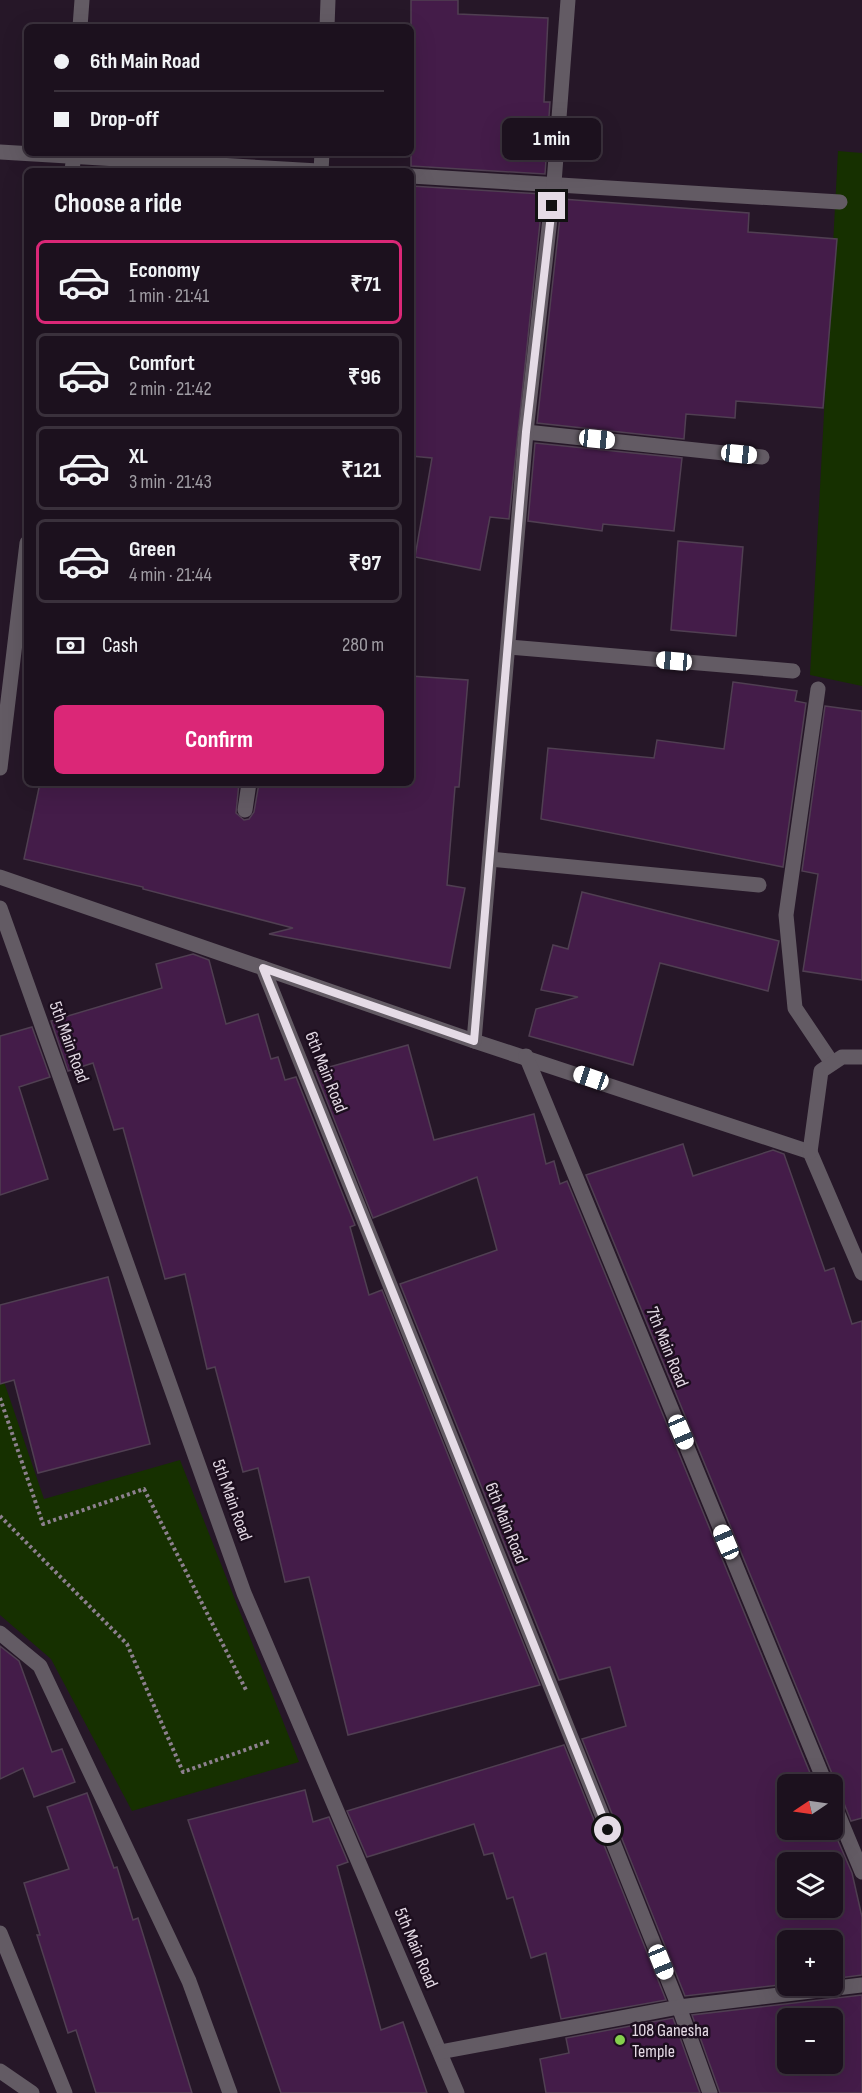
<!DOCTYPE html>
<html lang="en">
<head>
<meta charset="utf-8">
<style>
  body { margin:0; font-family:"Sofia Sans Condensed",sans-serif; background:#251a27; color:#f1f3f6; height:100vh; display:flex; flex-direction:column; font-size:22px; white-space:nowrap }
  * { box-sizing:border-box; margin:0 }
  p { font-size:20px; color:#a09da4 }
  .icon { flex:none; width:33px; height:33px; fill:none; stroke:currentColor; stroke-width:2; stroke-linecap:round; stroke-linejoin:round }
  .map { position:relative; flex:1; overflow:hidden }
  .panel { position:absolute; left:24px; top:168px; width:390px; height:618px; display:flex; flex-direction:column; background:#1c111e; border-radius:9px; box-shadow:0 6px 24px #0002,0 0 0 2px #3a313c }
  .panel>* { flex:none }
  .banner { position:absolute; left:24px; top:24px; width:390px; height:132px; border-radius:9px; box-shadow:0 6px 24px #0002,0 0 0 2px #3a313c; display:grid; align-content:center; height:132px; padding:0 30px; background:#1c111e }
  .needle { width:39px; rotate:257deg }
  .fabs { position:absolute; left:777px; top:1774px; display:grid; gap:12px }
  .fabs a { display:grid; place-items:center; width:66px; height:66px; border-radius:9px; background:#1c111e; box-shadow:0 6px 24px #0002,0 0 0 2px #3a313c; font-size:30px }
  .end { position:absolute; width:27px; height:27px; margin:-14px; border:8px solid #e5dbe6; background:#111; box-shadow:0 0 0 3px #111 }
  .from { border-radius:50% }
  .bubble { position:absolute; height:42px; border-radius:9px; background:#1c111e; box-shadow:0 6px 24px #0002,0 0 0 2px #3a313c; font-size:20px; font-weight:700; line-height:42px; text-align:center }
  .car { position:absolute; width:18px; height:36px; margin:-18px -9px; border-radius:8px; box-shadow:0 0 4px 2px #0007; background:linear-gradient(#fff 24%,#345 0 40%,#fff 0 76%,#345 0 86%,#fff 0) }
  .banner b { display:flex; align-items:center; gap:21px; height:57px; font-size:22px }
  .banner b+b { border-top:2px solid #3a313c }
  .banner i { width:15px; height:15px; background:#f1f3f6 }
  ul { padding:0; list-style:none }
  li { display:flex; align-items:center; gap:18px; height:84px; margin:0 12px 9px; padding:0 18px; border:3px solid #3a313c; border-radius:9px }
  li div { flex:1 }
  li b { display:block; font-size:22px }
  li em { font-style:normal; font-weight:700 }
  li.selected { border-color:#db2777 }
  li>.icon { width:54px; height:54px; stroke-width:1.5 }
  h2 { padding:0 30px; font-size:27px; line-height:72px }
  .pay { display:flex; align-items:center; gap:15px; height:66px; padding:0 30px; font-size:22px }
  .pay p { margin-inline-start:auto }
  .action { display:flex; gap:12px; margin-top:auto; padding:12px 30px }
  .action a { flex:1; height:69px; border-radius:9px; background:#db2777; color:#fff; font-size:24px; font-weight:700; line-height:69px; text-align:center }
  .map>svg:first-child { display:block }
</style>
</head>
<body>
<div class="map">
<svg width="862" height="2093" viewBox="0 0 862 2093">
  <rect width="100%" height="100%" fill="#261728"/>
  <g fill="#163000">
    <polygon points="838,151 862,153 862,686 810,675"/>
    <polygon points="0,1370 44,1499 180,1460 299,1762 132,1811 51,1659 0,1615"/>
  </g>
  <g fill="#441c49" stroke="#503f52" stroke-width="1.5" fill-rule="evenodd">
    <polygon points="411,0 458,0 458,14 548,18 544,102 550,102 545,174 411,166"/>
    <polygon points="411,186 543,194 509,519 490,517 480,570 415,557 432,458 411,456"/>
    <polygon points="562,199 749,213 748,232 837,239 823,408 736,401 735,418 686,414 684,439 537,423"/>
    <polygon points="535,443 682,458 674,531 603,524 602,531 528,521"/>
    <polygon points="678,541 743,547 736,636 671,630"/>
    <polygon points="411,676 468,680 459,787 455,787 447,885 465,888 450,968 269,934 293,928 143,889 143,887 24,859 40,783 239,783 236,813 244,820 249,819 254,812 259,783 411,783"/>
    <polygon points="733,682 797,691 795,701 806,703 783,867 541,819 548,748 654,758 657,740 724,749"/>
    <polygon points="825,706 862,711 862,980 803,971 818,874 802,871"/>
    <polygon points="582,892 779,941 768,991 660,963 633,1065 529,1036 536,1009 578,997 541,990 553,945 568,949"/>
    <polygon points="193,954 209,960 226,1024 258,1014 271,1059 278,1057 285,1080 296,1077 355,1225 350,1227 369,1295 382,1290 540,1685 348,1735 309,1577 285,1582 258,1468 243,1472 215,1367 207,1369 185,1274 165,1279 123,1128 114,1130 93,1063 68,1071 51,1021 162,988 156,964"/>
    <polygon points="32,1027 50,1077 19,1087 48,1179 0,1195 0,1036"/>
    <path d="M408,1045l26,95 100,-26 12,50 8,-3 6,23 7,-3 248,604h-27v45h44v-3l20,46 10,44v58l-30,4v-38h-44v43l-103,12 -103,-257 44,-13 -16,-59 -51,13 -159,-396 97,-34 -20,-73 -104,41 -58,-147zM788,1863h44v45h-44z"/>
    <polygon points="683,1144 693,1176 773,1150 784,1154 825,1271 834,1268 852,1324 862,1321 862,1818 851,1821 841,1796 834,1791 835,1781 586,1175"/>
    <polygon points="108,1277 150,1444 38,1473 14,1380 0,1384 0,1305"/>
    <polygon points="0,1646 19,1661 52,1752 62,1749 75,1782 34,1797 23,1768 0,1779"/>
    <polygon points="564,1745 666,2000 561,2019 546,1953 531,1958 513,1897 507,1899 493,1853 484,1855 474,1824 367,1857 347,1811"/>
    <polygon points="305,1790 313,1822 329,1817 348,1862 337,1866 381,2030 403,2022 427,2093 281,2093 188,1820"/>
    <polygon points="87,1793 114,1868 117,1867 133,1920 138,1918 192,2093 96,2093 76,2030 68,2033 37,1935 40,1935 24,1883 69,1869 47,1807"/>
    <path d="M862,1995v98h-142l-28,-78zM788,2019h44v45h-44z"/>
    <polygon points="673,2018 700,2093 546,2093 540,2059 569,2053 566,2038"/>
  </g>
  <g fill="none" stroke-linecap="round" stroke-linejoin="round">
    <g stroke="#8d808e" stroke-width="4" stroke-dasharray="3 3" stroke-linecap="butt">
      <polyline points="0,1398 43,1524 144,1489 246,1690"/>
      <polyline points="0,1516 127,1644 183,1772 270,1741"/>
    </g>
    <polyline stroke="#635b64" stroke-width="15" points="818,689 786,915 795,1008 832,1063"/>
    <g stroke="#635b64" stroke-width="15">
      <polyline points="80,27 82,0"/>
      <polyline points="327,27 328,0"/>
      <polyline points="0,152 318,171"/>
      <polyline points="72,171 74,153"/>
      <polyline points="321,171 322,153"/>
      <polyline points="411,176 840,202"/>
      <polyline points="526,432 762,457"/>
      <polyline points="509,647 793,671"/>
      <polyline points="0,768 27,543"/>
      <polyline points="245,810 249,783"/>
      <polyline points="490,859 759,885"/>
      <polyline points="0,877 474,1041 810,1152"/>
      <polyline points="0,908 244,1593 457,2093"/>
      <polyline points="263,968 679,2007 710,2093"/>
      <polyline points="474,1041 526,432 554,183 568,0"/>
      <polyline points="526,1056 826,1785"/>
      <polyline points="810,1152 862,1273"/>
      <polyline points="810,1152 821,1071 842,1057 862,1057"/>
      <polyline points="0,1633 40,1666 189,1981 230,2093"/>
      <polyline points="832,1800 862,1872"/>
      <polyline points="0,1933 65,2093"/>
      <polyline points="440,2052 679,2007 862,1985"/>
      <polyline points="0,2071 32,2093"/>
    </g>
  </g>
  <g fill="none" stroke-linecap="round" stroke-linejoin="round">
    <polyline stroke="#e5dbe6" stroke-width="8" points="552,206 526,432 474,1041 263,968 608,1830"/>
  </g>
  <circle fill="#85cf4d" stroke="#1c0e1e" stroke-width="2" cx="620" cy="2040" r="6"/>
  <g text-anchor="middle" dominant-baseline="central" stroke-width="5" stroke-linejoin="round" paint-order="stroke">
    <g font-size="18" fill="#e5dbe6" stroke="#1c0e1e">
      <text transform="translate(69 1042) rotate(70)">5th Main Road</text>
      <text transform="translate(326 1072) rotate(68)">6th Main Road</text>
      <text transform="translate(667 1347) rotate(68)">7th Main Road</text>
      <text transform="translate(232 1500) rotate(70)">5th Main Road</text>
      <text transform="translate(506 1523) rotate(68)">6th Main Road</text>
      <text transform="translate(416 1948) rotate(67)">5th Main Road</text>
    </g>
    <g font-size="18" fill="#e5dbe6" stroke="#1c0e1e" text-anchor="start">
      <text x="632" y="2030">108 Ganesha<tspan x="632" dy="21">Temple</tspan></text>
    </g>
  </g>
</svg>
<div class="fabs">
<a><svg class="needle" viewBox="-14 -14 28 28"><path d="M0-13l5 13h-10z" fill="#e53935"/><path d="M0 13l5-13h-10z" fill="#a09da4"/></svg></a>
<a><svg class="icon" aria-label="layers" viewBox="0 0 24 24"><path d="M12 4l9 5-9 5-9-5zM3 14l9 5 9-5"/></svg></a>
<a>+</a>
<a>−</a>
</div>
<i class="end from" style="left:608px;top:1830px"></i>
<i class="end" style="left:552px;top:206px"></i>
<div class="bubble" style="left:502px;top:118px;width:99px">1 min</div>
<i class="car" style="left:597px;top:439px;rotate:96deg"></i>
<i class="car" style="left:739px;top:454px;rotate:96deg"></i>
<i class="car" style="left:674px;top:661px;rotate:275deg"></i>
<i class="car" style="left:591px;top:1078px;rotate:289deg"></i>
<i class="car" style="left:681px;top:1432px;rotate:157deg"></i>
<i class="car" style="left:726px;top:1542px;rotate:337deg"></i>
<i class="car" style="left:661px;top:1962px;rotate:158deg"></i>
<div class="banner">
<b><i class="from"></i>6th Main Road</b>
<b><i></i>Drop-off</b>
</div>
<section class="panel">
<h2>Choose a ride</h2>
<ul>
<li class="selected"><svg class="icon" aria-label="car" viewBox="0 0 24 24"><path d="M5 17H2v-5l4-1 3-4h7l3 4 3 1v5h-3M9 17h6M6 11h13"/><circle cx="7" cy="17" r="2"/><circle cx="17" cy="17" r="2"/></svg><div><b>Economy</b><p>1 min · 21:41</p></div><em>₹71</em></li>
<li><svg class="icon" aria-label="car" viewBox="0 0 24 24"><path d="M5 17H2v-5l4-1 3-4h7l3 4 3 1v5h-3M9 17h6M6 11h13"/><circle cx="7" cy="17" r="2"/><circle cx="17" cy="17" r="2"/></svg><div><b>Comfort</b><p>2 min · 21:42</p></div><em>₹96</em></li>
<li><svg class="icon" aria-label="car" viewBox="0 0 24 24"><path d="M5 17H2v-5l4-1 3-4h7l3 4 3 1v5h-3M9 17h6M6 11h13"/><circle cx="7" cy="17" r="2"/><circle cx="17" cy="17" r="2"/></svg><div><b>XL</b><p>3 min · 21:43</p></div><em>₹121</em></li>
<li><svg class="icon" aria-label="car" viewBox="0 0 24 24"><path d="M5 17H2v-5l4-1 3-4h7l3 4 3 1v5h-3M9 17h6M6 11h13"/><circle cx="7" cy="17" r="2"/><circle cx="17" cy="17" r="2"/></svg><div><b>Green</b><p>4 min · 21:44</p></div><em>₹97</em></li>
</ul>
<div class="pay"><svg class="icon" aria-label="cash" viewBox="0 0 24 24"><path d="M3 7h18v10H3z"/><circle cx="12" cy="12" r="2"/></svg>Cash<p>280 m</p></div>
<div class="action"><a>Confirm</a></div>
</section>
</div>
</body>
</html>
